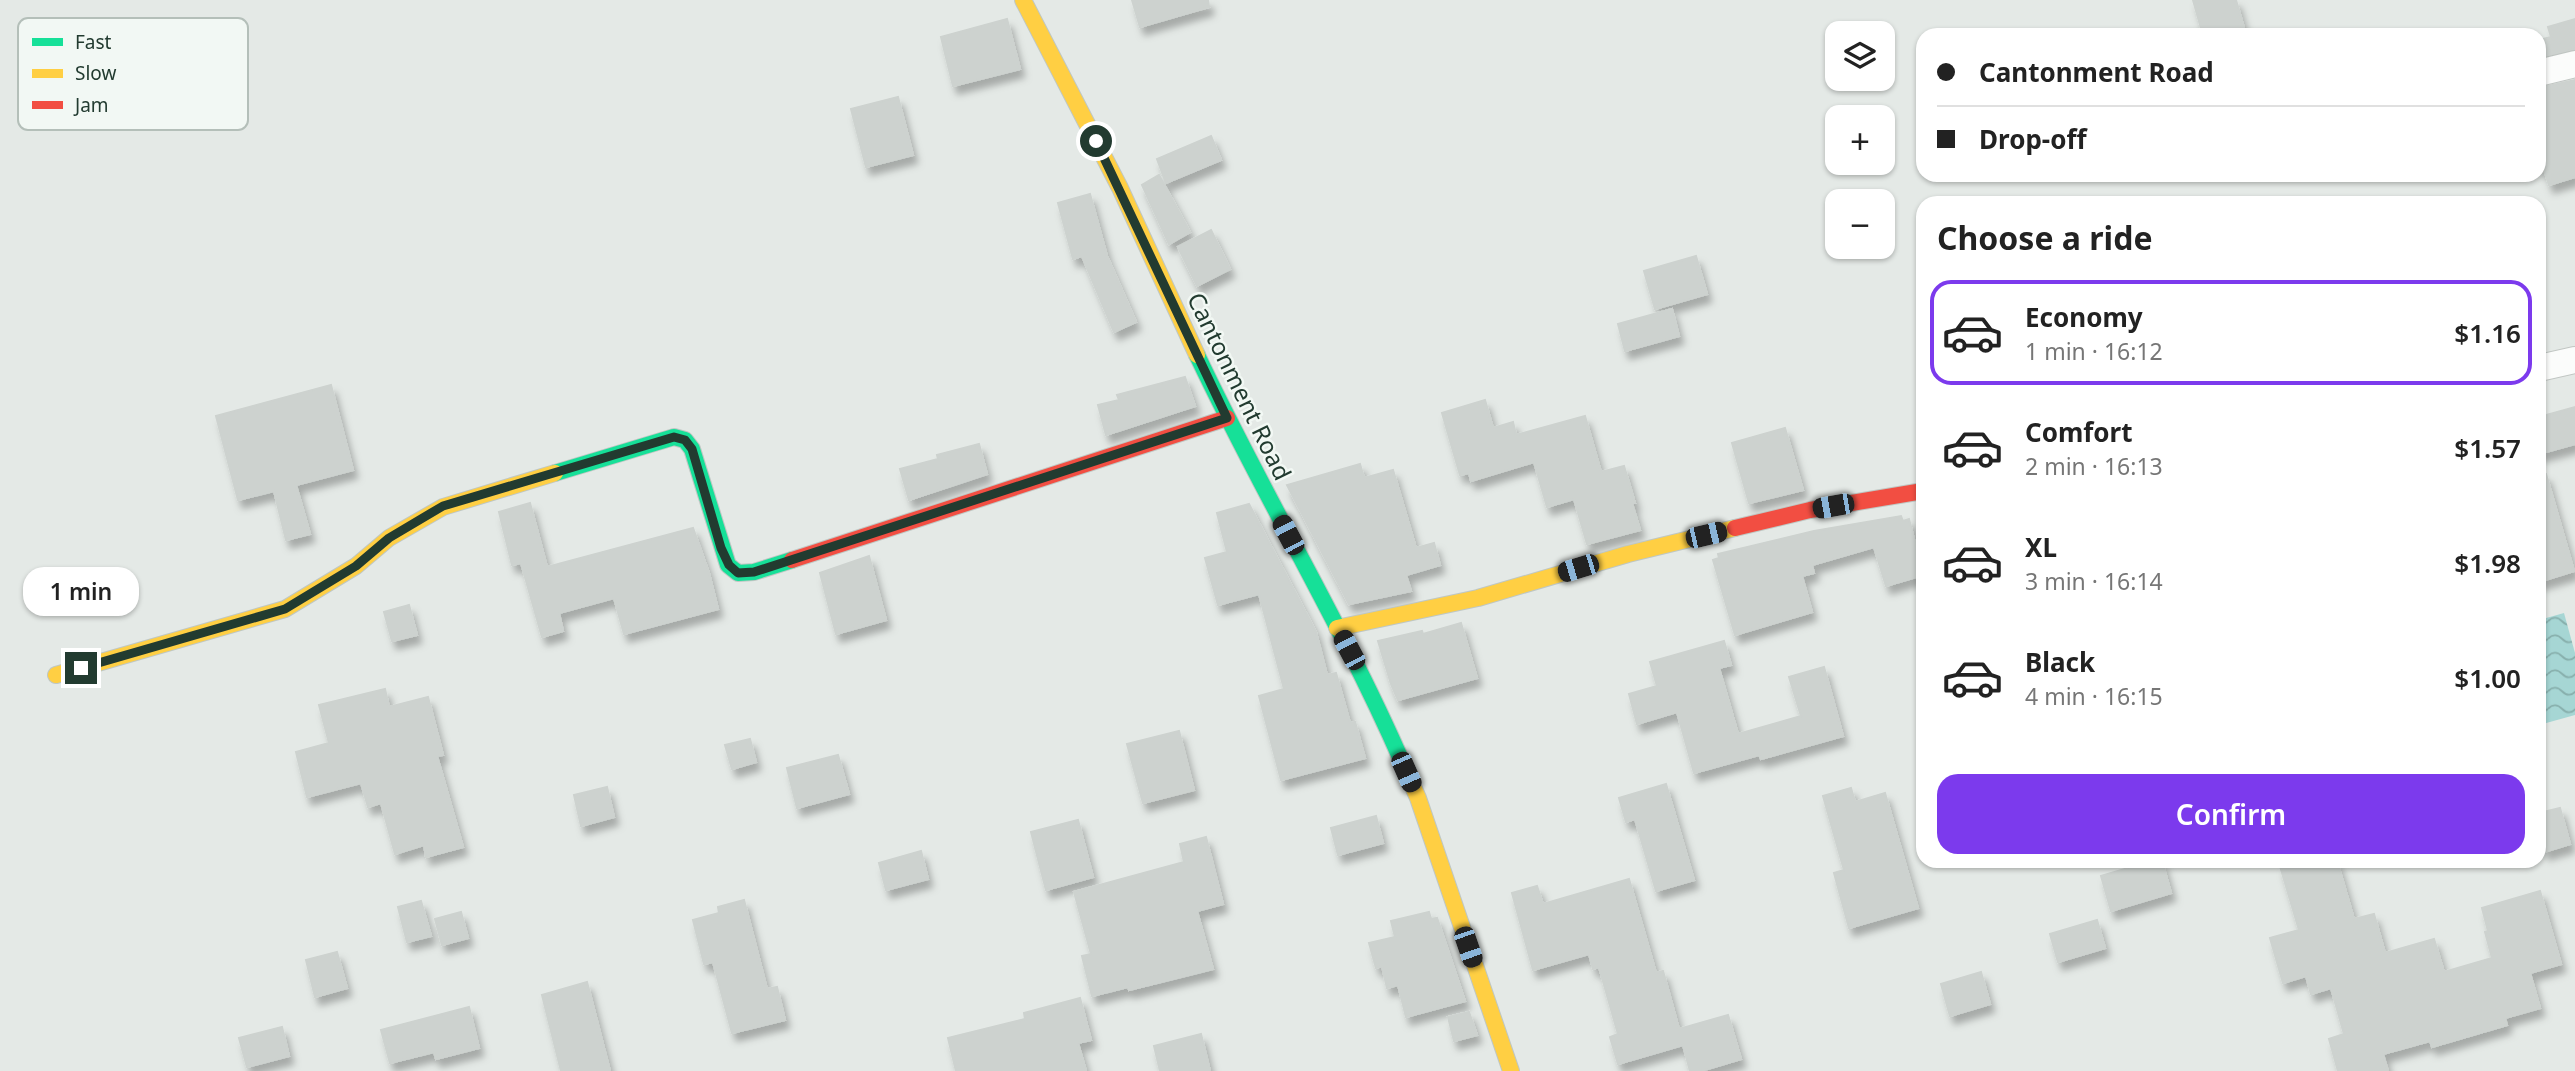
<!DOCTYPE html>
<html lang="en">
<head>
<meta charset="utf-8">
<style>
  body { margin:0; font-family:"Noto Sans",sans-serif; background:#f2f2f2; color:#222; height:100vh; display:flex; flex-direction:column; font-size:26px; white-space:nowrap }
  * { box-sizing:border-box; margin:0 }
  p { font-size:23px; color:#767676 }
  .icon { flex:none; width:38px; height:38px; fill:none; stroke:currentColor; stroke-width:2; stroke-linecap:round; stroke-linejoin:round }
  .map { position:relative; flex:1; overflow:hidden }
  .panel { position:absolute; left:1916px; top:196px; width:630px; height:672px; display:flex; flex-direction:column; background:#fff; border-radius:21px; box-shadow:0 2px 5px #0004 }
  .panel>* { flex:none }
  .banner { position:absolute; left:1916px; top:28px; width:630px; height:154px; border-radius:21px; box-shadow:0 2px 5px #0004; display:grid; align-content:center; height:154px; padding:0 21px; background:#fff }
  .controls { position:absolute; left:1825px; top:21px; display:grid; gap:14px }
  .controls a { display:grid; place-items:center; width:70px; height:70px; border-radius:14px; background:#fff; box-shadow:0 2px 5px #0004; font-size:35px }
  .end { position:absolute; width:32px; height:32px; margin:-16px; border:9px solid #223b30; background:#fff; box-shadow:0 0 0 4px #fff }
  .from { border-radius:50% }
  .bubble { position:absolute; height:49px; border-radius:21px; background:#fff; box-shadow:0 2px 5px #0004; font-size:23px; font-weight:600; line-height:49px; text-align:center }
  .car { position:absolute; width:21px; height:42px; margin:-21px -10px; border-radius:9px; box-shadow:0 0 5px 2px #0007; background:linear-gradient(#222 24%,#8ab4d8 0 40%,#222 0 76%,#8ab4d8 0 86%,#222 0) }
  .banner b { display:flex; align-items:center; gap:24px; height:66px; font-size:26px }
  .banner b+b { border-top:2px solid #e0e0e0 }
  .banner i { width:18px; height:18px; background:#222 }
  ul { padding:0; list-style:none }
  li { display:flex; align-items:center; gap:21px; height:105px; margin:0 14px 10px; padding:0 7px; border:4px solid transparent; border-radius:21px }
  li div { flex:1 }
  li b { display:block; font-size:26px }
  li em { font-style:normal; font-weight:600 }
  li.selected { border-color:#7c3aed }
  li>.icon { width:63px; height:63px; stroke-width:1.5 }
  h2 { padding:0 21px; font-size:32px; line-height:84px }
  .action { display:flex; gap:14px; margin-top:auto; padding:14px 21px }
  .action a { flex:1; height:80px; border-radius:21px; background:#7c3aed; color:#fff; font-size:28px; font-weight:600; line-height:80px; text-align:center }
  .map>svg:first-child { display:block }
</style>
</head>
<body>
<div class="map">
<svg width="2575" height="1071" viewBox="0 0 2575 1071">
  <defs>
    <pattern id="water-waves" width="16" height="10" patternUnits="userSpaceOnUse" patternTransform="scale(1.75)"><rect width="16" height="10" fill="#a6d6d4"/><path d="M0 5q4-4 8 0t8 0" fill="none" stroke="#87afac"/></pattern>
    <filter id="shadow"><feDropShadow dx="4.5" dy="8" stdDeviation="3.5" flood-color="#0004"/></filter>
  </defs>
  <rect width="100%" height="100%" fill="#e4e9e6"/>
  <polygon fill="url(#water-waves)" points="2564,613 2575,653 2575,715 2539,725 2539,620"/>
  <g fill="#cdd2cf" stroke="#cdd2cf" stroke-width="2" filter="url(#shadow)">
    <polygon points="1132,0 1208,0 1209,7 1140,27"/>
    <polygon points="2193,0 2236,0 2246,35 2203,35"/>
    <polygon points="1007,19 1020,69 953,86 941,37"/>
    <polygon points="2575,19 2575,49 2539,57 2539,40 2551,37 2548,27"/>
    <polygon points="2575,80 2575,177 2549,185 2544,169 2539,170 2539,88"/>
    <polygon points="898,97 913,155 866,167 851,109"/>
    <polygon points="1211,136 1221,160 1166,183 1157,159"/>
    <polygon points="1159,175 1190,232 1169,244 1142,185"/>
    <polygon points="1090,194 1107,256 1136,322 1114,332 1082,256 1073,259 1058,203"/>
    <polygon points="1211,230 1230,269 1197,286 1178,247"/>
    <polygon points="1696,256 1707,294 1655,309 1644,271"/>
    <polygon points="1672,309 1679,336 1625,351 1618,324"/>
    <polygon points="1185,377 1195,406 1106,435 1098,405 1119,400 1117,395"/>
    <polygon points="331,385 353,470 296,485 310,534 286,540 274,491 238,500 216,416"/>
    <polygon points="1485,400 1493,428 1513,422 1516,435 1585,416 1601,472 1624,466 1635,503 1632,503 1640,530 1587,544 1574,499 1547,507 1534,462 1471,481 1469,473 1460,475 1442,413"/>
    <polygon points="2575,407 2575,444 2539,454 2539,417"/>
    <polygon points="1785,428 1803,490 1749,503 1732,443"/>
    <polygon points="979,444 987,474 909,500 900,469 938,459 937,455"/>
    <polygon points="1360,464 1364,478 1393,470 1416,548 1434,543 1440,565 1406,575 1411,591 1349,604 1287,485"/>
    <polygon points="2546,474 2574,571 2539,582 2539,475"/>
    <polygon points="530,503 547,567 693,528 709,573 718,609 624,634 614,598 559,613 563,631 542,637 521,563 512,565 499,512"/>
    <polygon points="1249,504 1316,632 1327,675 1336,673 1350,723 1355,722 1365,758 1281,780 1259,696 1284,689 1259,594 1218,605 1205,558 1227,552 1217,513"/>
    <polygon points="1901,516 1903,521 1909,519 1923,575 1886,586 1874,547 1812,565 1814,573 1802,576 1812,612 1735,635 1713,560 1719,558 1718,554 1814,531"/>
    <polygon points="869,556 886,620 836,634 820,573"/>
    <polygon points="409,605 417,635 392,641 384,612"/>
    <polygon points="1461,623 1477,678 1398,700 1391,684 1378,641 1422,631 1423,634"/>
    <polygon points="1724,641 1731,665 1719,668 1738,734 1801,716 1789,677 1824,667 1843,736 1761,759 1759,755 1694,773 1677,712 1637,724 1629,694 1657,686 1650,662"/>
    <polygon points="385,689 389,707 428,697 443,755 437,756 463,847 426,857 424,845 395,854 381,803 368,807 361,783 307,797 296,752 329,743 319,705"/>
    <polygon points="1179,731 1194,790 1143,803 1127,744"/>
    <polygon points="750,739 756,762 732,769 725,745"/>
    <polygon points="838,755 849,794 797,808 787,768"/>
    <polygon points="1666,784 1694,880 1656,891 1635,819 1626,822 1619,798"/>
    <polygon points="607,787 614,817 581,826 574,795"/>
    <polygon points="1851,788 1855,802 1885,793 1918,908 1849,928 1834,873 1844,870 1823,796"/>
    <polygon points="2560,808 2570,844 2544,852 2539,834 2539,813"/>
    <polygon points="1376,816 1383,843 1338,855 1331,828"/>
    <polygon points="1078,820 1093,877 1046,890 1031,832"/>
    <polygon points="1206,837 1223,904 1197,911 1213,969 1129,990 1128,987 1092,996 1082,956 1091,954 1074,892 1184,862 1180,844"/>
    <polygon points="921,851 928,879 886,890 879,863"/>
    <polygon points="2152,861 2162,861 2171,893 2111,911 2101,876"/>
    <polygon points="2298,861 2337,861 2354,919 2374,914 2385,953 2434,939 2444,972 2492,958 2485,932 2488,931 2482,908 2540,891 2561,964 2530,973 2540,1008 2505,1018 2507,1025 2432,1047 2430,1041 2383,1054 2388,1071 2338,1071 2329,1039 2344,1034 2331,988 2311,994 2306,976 2283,983 2270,938 2299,930 2280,866"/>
    <polygon points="1629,879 1656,973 1663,971 1679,1029 1728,1015 1741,1059 1701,1071 1690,1071 1683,1045 1618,1064 1610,1037 1618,1034 1599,967 1593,969 1589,954 1533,970 1512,893 1537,886 1543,904"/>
    <polygon points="744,900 767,989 777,987 785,1020 732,1033 713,962 704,964 693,920 719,913 718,907"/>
    <polygon points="421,901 431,936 407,942 398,907"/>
    <polygon points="461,912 468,938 442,945 435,919"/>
    <polygon points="1429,912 1431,919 1437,918 1465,1001 1406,1017 1398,985 1387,988 1382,966 1376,968 1369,943 1395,937 1391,921"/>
    <polygon points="2097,920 2105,948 2058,962 2050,934"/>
    <polygon points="337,952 347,988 315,997 306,960"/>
    <polygon points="1981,972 1990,1004 1950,1016 1941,984"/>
    <polygon points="587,982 610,1071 561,1071 542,995"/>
    <polygon points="1080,998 1091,1040 1078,1043 1086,1071 956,1071 948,1038 1025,1019 1024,1013"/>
    <polygon points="469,1007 479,1048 436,1059 434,1052 390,1063 381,1030"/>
    <polygon points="1469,1012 1477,1035 1454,1041 1448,1017"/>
    <polygon points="282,1027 289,1056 247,1067 239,1038"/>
    <polygon points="1201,1034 1210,1071 1160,1071 1154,1046"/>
  </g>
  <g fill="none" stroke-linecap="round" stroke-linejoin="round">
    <g stroke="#c1c6c3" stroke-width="28">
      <g id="street">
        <polyline points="2539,73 2575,64"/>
        <polyline points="2539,368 2575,360"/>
      </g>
    </g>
    <g stroke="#bfc7c3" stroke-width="18">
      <g id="fast">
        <path d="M1197,355c65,138 145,269 206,409"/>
        <polyline points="555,473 674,437 685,440 692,449 728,565 738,573 754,572 792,560"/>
      </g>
    </g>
    <g stroke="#bfc7c3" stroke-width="18">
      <g id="slow">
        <polyline points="1023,0 1120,188 1197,355"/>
        <polyline points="1337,628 1478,598 1628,554 1735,528"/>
        <polyline points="56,675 285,609 356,566 389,538 443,507 555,473"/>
        <polyline points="1403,764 1418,798 1511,1071"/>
      </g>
    </g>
    <g stroke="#bfc7c3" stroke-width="18">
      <g id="jam">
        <polyline points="1735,528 1810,510 1923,491"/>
        <polyline points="792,560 1227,418"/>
      </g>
    </g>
    <use href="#street" stroke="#fbfcfb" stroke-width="26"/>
    <use href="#fast" stroke="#16e098" stroke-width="16"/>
    <use href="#slow" stroke="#ffcf43" stroke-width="16"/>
    <use href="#jam" stroke="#f24e42" stroke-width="16"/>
  </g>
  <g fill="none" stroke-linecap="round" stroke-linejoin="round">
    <polyline stroke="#223b30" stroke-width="9" points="81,668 285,609 356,566 389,538 443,506 674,437 685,440 692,449 721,548 729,565 738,573 754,572 1227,418 1096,141"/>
  </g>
  <g text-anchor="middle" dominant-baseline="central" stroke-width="5" stroke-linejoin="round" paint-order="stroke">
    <g font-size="24" fill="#223b30" stroke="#f2f8f4">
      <text transform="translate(1240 386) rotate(64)">Cantonment Road</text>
    </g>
  </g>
  <rect x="18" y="18" width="230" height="112" rx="10" fill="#f2f8f4" stroke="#b4bfb9" stroke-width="2"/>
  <rect x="32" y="38" width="31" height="8" fill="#16e098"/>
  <rect x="32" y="69" width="31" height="9" fill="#ffcf43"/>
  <rect x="32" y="101" width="31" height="8" fill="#f24e42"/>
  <g font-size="19" fill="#223b30">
    <text x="75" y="49">Fast</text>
    <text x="75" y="80">Slow</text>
    <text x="75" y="112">Jam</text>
  </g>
</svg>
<div class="controls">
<a><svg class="icon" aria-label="layers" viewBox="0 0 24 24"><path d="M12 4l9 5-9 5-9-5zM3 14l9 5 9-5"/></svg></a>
<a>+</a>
<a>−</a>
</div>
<i class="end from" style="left:1096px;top:141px"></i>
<i class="end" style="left:81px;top:668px"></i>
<div class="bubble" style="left:23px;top:567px;width:116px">1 min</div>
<i class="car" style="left:1833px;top:506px;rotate:260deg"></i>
<i class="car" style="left:1288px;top:535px;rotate:332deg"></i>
<i class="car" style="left:1706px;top:535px;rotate:77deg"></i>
<i class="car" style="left:1578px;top:568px;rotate:253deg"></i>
<i class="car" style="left:1349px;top:650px;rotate:332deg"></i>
<i class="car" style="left:1406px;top:772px;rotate:156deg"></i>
<i class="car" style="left:1468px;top:947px;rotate:161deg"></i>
<div class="banner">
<b><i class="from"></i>Cantonment Road</b>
<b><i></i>Drop-off</b>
</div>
<section class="panel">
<h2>Choose a ride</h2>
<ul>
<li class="selected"><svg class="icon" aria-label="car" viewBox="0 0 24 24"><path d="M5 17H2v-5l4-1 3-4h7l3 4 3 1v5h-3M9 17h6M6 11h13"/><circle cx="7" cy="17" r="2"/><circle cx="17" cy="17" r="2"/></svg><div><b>Economy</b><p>1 min · 16:12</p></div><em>$1.16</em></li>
<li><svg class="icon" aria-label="car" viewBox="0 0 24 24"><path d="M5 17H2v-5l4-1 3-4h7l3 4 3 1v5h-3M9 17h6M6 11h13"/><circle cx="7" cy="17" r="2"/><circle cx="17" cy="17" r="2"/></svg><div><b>Comfort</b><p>2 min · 16:13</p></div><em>$1.57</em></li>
<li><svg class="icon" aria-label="car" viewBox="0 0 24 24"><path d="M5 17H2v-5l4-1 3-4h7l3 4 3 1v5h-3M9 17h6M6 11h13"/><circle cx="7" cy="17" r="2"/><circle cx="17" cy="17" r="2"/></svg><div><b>XL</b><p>3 min · 16:14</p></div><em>$1.98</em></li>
<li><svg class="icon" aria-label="car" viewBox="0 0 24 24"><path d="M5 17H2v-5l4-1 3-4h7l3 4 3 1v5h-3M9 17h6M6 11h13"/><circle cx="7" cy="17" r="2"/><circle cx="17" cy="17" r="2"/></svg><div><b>Black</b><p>4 min · 16:15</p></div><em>$1.00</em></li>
</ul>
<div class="action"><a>Confirm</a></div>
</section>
</div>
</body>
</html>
